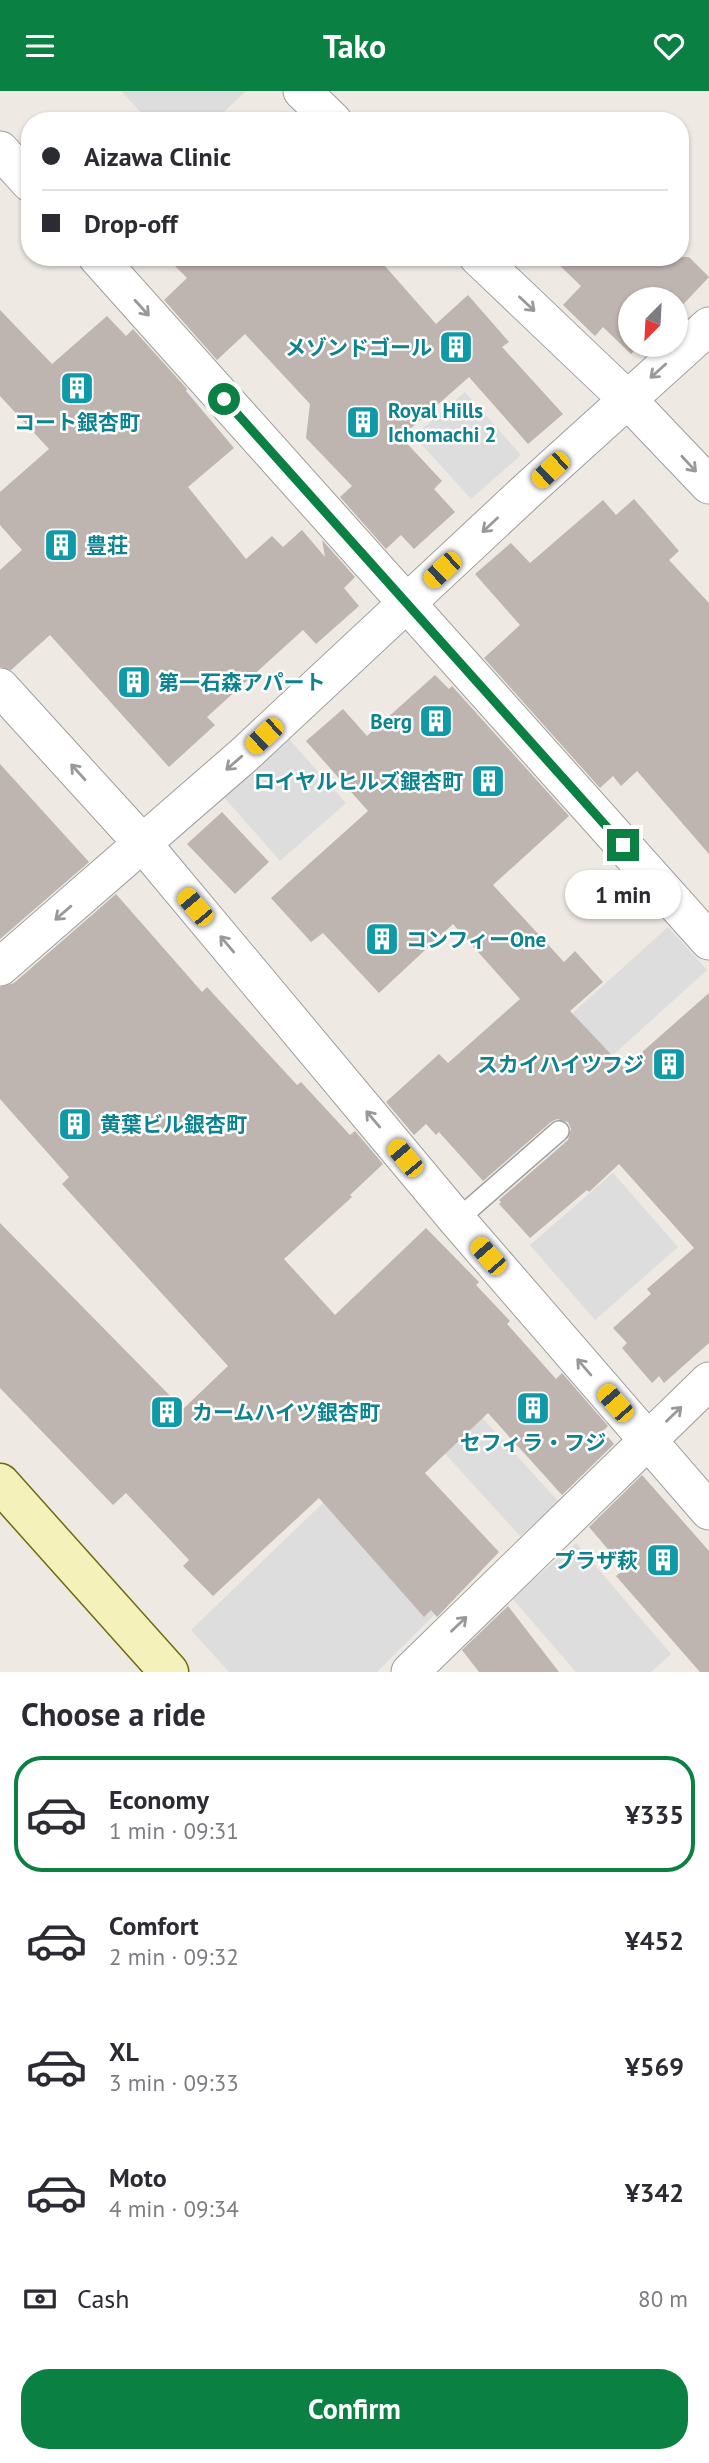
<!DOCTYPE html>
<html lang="en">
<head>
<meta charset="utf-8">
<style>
  body { margin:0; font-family:"PT Sans","Noto Sans JP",sans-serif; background:#f7f7f7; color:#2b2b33; height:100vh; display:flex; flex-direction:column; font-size:26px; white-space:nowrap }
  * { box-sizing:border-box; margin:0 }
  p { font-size:23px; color:#7c7c81 }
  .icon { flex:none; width:38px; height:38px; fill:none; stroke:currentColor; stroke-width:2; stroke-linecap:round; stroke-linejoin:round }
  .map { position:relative; height:1581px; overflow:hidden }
  .details { display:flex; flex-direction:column; background:#fff; flex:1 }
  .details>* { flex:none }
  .top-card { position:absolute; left:21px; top:21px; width:668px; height:154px; border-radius:28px; box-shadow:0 2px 5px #0004; display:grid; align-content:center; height:154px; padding:0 21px; background:#fff }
  .needle { width:46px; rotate:204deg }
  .fabs { position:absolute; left:618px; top:196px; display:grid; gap:14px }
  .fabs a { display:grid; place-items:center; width:70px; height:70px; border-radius:50%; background:#fff; box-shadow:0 2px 5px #0004; font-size:35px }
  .end { position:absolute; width:32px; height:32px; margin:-16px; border:9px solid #0b8043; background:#fff; box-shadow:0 0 0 4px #fff }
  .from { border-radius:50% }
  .bubble { position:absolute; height:49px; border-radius:24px; background:#fff; box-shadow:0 2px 5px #0004; font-size:23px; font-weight:700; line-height:49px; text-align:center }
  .car { position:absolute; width:21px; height:42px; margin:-21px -10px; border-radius:9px; box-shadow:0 0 5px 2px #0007; background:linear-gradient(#f5c518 24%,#345 0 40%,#f5c518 0 76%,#345 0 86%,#f5c518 0) }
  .top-card b { display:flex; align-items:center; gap:24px; height:66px; font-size:26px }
  .top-card b+b { border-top:2px solid #e1e1e2 }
  .top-card i { width:18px; height:18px; background:#2b2b33 }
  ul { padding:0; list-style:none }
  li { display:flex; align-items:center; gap:21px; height:116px; margin:0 14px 10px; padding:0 7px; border:4px solid transparent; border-radius:28px }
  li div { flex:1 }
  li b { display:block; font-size:26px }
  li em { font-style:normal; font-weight:700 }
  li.selected { border-color:#0b8043 }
  li>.icon { width:63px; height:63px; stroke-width:1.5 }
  h2 { padding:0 21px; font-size:32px; line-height:84px }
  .pay { display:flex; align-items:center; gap:18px; height:77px; padding:0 21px; font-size:26px }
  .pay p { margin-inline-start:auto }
  .button { display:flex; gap:14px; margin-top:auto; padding:14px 21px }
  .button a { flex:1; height:80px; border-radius:28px; background:#0b8043; color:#fff; font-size:28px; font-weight:700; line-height:80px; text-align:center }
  header { display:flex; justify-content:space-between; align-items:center; height:91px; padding:0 21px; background:#0b8043; color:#fff; font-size:32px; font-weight:700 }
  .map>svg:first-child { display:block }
</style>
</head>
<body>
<header><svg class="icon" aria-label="menu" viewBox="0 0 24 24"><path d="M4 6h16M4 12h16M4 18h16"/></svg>Tako<svg class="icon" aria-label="heart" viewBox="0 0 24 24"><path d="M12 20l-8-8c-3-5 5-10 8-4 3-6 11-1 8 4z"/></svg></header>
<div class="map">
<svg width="709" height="1581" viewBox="0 0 709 1581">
  <rect width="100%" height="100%" fill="#eee9e3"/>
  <g fill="#ddd">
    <polygon points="121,0 246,0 214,30 149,30"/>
    <polygon points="465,301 521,364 471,408 414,345"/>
    <polygon points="288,647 346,712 280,770 223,705"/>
    <polygon points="668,836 707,879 592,983 553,940"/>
    <polygon points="613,1082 678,1156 595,1229 530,1154"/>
    <polygon points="457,1299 559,1411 520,1445 418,1333"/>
    <polygon points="352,1384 456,1502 377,1581 229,1581 191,1539"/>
    <polygon points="576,1452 671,1563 651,1581 576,1581 512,1507"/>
  </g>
  <g fill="#beb4b0">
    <polygon points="166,166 377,166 436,233 468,204 509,251 502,256 563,323 528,353 469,286 401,346 442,390 434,398 455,421 414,458 401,444 386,458 340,406 352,395 306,347 310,313 245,243 217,269 164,209 187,187"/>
    <polygon points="551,166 689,166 709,186 676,221 676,208 630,208 630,254 644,254 639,259 637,257 631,263 603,236 595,245 563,214 581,195"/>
    <polygon points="0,219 52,273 107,225 126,245 133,238 187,298 186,300 234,357 188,396 246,468 272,445 283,456 302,439 325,466 322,449 355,486 344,497 359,515 316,553 303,539 207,626 215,634 169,676 50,544 11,579 0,576 0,479 22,459 0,434 0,401 49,358 0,305"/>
    <polygon points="634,408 679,460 669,469 709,512 709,763 637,680 621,695 613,685 600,697 484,567 520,534 475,483 511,452 530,472 603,409 616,424"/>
    <polygon points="435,584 449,598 452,595 569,725 493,794 564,871 575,860 603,891 570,920 624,977 709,902 709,1252 664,1292 659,1285 652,1292 622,1257 627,1252 613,1237 651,1203 647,1198 694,1157 619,1073 589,1101 587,1099 530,1147 499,1113 501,1111 499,1109 568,1049 571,1038 568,1031 557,1028 551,1031 483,1090 439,1041 436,1044 426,1033 414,1044 386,1011 439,963 448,972 520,908 453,833 379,902 323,842 311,851 271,807 368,720 306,650 343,618 367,645"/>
    <polygon points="0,673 89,771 0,848"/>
    <polygon points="222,721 269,771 235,803 187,753"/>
    <polygon points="116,803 202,901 207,896 297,994 301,991 350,1044 355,1040 383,1073 350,1104 352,1106 284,1168 335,1224 426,1137 479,1191 476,1194 510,1230 507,1233 556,1288 562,1282 608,1335 603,1340 614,1353 562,1404 488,1322 425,1382 499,1461 437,1526 431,1519 424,1526 319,1407 213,1505 183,1475 189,1469 126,1402 113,1414 0,1297 0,1132 183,1318 228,1275 62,1093 69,1086 0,1008 0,896 14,892"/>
    <polygon points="642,1384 709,1460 709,1581 700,1581 616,1485 625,1478 589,1436"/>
    <polygon points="508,1515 559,1581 479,1581 462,1559"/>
  </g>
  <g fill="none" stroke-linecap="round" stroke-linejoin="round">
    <g stroke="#9e9e9e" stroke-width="22">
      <polyline id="lane" points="457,1129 559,1040"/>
    </g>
    <g stroke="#9e9e9e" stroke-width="39">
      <g id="street">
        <polyline points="302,0 333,30"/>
        <polyline points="0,59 30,92"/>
        <polyline points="97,166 709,850"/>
        <polyline points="478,166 627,308 709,394"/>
        <polyline points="0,596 143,753 457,1129 709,1420"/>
        <polyline points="0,876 244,664 530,397 709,235"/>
        <polyline points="410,1581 709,1290"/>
      </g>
    </g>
    <g stroke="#6d6c0b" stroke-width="41">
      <polyline id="secondary" points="0,1392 169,1581"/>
    </g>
    <use href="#lane" stroke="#fff" stroke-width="19"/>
    <use href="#street" stroke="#fff" stroke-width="37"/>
    <use href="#secondary" stroke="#f5f1ba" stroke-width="38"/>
  </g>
  <defs><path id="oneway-shaft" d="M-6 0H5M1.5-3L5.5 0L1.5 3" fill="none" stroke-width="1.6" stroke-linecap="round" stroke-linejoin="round" transform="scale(1.75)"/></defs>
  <g stroke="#999">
    <use href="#oneway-shaft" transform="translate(527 213) rotate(43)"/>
    <use href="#oneway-shaft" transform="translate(142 217) rotate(48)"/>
    <use href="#oneway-shaft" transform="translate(658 280) rotate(138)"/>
    <use href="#oneway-shaft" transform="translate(689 373) rotate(47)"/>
    <use href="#oneway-shaft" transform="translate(490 434) rotate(137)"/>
    <use href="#oneway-shaft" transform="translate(234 672) rotate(139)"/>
    <use href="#oneway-shaft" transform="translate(78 681) rotate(-132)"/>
    <use href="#oneway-shaft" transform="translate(63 822) rotate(139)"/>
    <use href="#oneway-shaft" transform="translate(227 853) rotate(-130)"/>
    <use href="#oneway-shaft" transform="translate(373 1028) rotate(-130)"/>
    <use href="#oneway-shaft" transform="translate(584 1276) rotate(-131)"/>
    <use href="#oneway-shaft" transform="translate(674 1323) rotate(-44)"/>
    <use href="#oneway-shaft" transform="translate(459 1533) rotate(-44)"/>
  </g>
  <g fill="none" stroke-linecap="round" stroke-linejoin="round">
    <polyline stroke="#0b8043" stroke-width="9" points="224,308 623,754"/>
  </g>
  <defs>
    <g id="building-square" transform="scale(1.75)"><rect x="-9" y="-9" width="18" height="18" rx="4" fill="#0f9aa8" stroke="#fff"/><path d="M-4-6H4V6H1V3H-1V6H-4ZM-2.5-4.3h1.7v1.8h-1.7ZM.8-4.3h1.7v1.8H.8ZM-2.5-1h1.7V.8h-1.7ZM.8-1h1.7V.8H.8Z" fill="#fff"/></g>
  </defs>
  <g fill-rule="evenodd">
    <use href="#building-square" x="456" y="256"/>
    <use href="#building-square" x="77" y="297"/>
    <use href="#building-square" x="363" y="331"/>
    <use href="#building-square" x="61" y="454"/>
    <use href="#building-square" x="134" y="591"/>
    <use href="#building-square" x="436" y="630"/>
    <use href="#building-square" x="488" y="690"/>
    <use href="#building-square" x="382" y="848"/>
    <use href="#building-square" x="669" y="973"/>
    <use href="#building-square" x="75" y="1033"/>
    <use href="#building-square" x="533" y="1317"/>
    <use href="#building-square" x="167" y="1321"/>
    <use href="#building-square" x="663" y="1469"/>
  </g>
  <g text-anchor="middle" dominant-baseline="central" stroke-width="5" stroke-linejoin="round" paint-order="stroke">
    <g font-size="21" font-weight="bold" fill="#0d838f" stroke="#fff" text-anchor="start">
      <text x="432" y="256" text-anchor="end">メゾンドゴール</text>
      <text x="388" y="319">Royal Hills<tspan x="388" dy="24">Ichomachi 2</tspan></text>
      <text x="77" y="331" text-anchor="middle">コート銀杏町</text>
      <text x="86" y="454">豊荘</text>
      <text x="158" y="591">第一石森アパート</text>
      <text x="412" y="630" text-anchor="end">Berg</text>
      <text x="463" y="690" text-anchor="end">ロイヤルヒルズ銀杏町</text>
      <text x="406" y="848">コンフィーOne</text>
      <text x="644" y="973" text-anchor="end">スカイハイツフジ</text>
      <text x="100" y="1033">黄葉ビル銀杏町</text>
      <text x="192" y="1321">カームハイツ銀杏町</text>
      <text x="533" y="1351" text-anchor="middle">セフィラ・フジ</text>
      <text x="638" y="1469" text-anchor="end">プラザ萩</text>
    </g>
  </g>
</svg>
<div class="fabs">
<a><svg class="needle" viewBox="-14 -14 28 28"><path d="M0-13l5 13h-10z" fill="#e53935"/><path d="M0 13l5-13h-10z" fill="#7c7c81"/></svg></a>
</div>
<i class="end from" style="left:224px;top:308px"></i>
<i class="end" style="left:623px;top:754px"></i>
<div class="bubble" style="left:565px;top:779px;width:116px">1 min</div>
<i class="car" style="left:550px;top:379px;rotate:227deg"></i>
<i class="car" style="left:442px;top:479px;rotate:227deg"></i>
<i class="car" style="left:264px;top:645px;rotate:227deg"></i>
<i class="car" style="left:195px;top:816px;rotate:320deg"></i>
<i class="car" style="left:405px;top:1067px;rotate:320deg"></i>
<i class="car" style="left:488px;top:1165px;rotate:319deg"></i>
<i class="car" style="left:615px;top:1312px;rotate:319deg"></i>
<div class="top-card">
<b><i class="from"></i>Aizawa Clinic</b>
<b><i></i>Drop-off</b>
</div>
</div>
<section class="details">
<h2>Choose a ride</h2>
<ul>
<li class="selected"><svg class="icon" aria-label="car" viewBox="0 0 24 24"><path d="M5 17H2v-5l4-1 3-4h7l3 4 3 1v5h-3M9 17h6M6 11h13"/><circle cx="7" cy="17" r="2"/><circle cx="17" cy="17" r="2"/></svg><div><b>Economy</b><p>1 min · 09:31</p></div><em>¥335</em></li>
<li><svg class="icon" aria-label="car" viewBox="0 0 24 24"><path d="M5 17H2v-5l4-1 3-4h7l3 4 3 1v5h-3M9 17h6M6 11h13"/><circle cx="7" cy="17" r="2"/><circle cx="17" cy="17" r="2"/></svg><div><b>Comfort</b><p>2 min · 09:32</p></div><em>¥452</em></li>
<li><svg class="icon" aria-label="car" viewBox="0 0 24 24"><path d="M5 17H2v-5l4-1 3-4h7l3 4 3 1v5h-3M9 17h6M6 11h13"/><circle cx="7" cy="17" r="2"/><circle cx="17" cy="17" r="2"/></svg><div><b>XL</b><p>3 min · 09:33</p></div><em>¥569</em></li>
<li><svg class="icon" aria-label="car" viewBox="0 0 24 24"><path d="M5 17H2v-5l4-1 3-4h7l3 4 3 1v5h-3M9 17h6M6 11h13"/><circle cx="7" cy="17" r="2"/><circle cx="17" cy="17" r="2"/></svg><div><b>Moto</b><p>4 min · 09:34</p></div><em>¥342</em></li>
</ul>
<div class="pay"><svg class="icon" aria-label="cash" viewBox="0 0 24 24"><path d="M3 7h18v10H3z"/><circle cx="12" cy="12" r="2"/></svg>Cash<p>80 m</p></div>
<div class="button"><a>Confirm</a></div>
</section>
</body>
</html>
